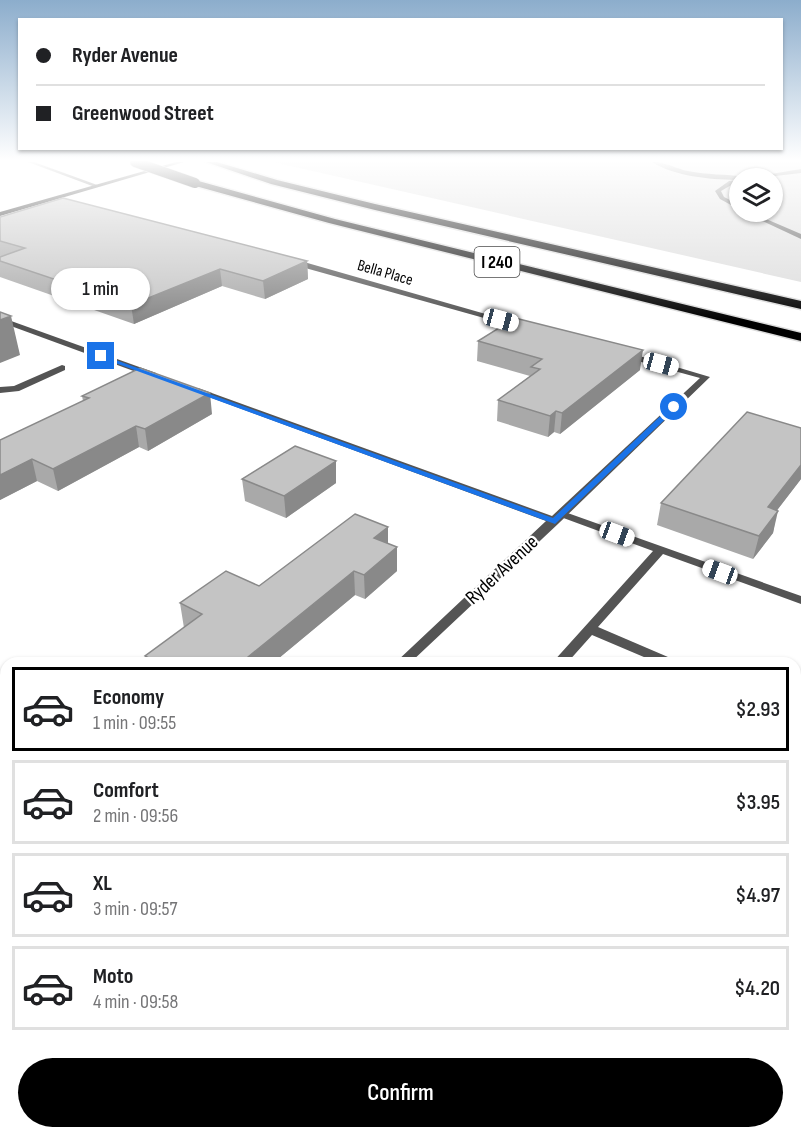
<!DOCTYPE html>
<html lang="en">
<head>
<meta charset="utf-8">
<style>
  body { margin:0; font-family:"Sofia Sans Condensed",sans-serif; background:#f6f6f6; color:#202124; height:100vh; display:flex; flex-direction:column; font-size:22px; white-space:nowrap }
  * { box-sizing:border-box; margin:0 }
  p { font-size:20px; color:#757577 }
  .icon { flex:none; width:33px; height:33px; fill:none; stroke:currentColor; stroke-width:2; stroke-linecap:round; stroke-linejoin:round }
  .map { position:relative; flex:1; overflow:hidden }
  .sheet { position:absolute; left:0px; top:657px; width:801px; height:482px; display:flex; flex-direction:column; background:#fff; border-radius:18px 18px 0 0; box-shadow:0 2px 4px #0004 }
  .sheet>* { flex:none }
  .hud { position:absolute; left:18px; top:18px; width:765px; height:132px; border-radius:0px; box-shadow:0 2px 4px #0004; display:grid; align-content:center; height:132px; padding:0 18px; background:#fff }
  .fabs { position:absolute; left:729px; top:168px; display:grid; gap:12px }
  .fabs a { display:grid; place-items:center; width:54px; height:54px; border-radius:50%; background:#fff; box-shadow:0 2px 4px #0004; font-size:30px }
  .end { position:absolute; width:27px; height:27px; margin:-14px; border:8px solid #1a73e8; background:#fff; box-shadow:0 0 0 3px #fff }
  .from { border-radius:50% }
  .bubble { position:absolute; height:42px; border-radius:21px; background:#fff; box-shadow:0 2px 4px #0004; font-size:20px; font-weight:600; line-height:42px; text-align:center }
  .car { position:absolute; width:18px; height:36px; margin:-18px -9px; border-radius:8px; box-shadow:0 0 4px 2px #0007; background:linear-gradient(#fff 24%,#345 0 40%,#fff 0 76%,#345 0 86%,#fff 0) }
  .hud b { display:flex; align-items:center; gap:21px; height:57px; font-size:22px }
  .hud b+b { border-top:2px solid #e0e0e0 }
  .hud i { width:15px; height:15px; background:#202124 }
  ul { padding:10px 0 0; list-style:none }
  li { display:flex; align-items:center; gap:18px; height:84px; margin:0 12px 9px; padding:0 6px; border:3px solid #e0e0e0; border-radius:0px }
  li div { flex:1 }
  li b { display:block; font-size:22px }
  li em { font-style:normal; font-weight:600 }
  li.on { border-color:#000 }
  li>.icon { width:54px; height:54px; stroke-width:1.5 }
  .action { display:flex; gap:12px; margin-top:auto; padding:12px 18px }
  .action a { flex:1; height:69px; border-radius:36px; background:#000; color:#fff; font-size:24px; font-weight:600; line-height:69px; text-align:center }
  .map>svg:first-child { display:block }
</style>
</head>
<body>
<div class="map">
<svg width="801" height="1138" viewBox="0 0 801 1138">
  <rect width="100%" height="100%" fill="#fff"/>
  <path fill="#dbdbdb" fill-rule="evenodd" d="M273,162h528v120zM740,178h32v34h-32z"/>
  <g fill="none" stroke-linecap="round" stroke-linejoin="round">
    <g stroke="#dbdbdb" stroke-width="3">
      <g id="highway">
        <polygon points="206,162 217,162 277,180 375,204 801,301 801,309 375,210 271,184"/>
        <polygon points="195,180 335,219 801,333 801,341 329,223 192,185 192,181"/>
      </g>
    </g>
    <g fill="#545454" fill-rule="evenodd">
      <path d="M652,162c12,-1 25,7 36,9 19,4 38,3 57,6l1,1h-6v4l-7,2 -12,7 3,6 16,8v5l-20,-11 -5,-8 14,-10 7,-1c-27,-1 -60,-3 -84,-18z"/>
      <polygon points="801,169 801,173 758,178 746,178"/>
      <polygon points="743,212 750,212 801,234 801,239"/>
      <polygon points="62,365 65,366 65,370 19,391 0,393 0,387 14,386"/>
      <polygon points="562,511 801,596 801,604 663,554 598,627 675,660 677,663 658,663 592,635 567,663 552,663 653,551 558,516 556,514"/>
      <polygon points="795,711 801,713 801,724 795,722"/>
      <polygon points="801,735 801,745 795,746 795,736"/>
      <polygon points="801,926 801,943 795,945 795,928"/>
      <polygon points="494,1132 516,1132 514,1138 491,1138"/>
    </g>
    <g fill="#545454" fill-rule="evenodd">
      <polygon points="28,162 34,162 100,186 95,187"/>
      <polygon points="291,260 297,260 527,326 520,328 291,264"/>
      <polygon points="0,317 156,373 157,375 156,377 150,377 0,322"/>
      <polygon points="626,352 710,377 559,523 410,663 395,663 546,521 190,390 192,388 198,388 552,516 700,378 623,357 623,353"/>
      <polygon points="6,1022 6,1043 0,1045 0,1024"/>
    </g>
    <polygon fill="#212121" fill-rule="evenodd" points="176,162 184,162 0,216 0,212"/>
    <use href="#highway" fill="#000" fill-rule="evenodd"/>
    <g stroke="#dbdbdb" stroke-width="11" stroke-linecap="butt">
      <polyline id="highway-bridge" points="135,162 195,183"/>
    </g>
    <use href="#highway-bridge" stroke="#000" stroke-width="10"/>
  </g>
  <g fill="#a9a9a9">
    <polygon points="0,217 307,261 308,279 265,299 222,286 134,324 0,277 0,257 1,257 0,256"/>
    <polygon points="478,341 640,370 560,434 554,432 548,437 497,421 498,400 530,376 477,361"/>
    <polygon points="82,396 212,414 148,451 139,447 58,491 37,481 0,500 0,440 83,401"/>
    <polygon points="336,461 336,483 286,518 245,501 242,479"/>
    <polygon points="801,479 777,510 773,533 753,559 657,525 661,503"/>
    <polygon points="388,527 388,544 397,547 397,571 365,599 355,595 273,663 146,663 145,656 184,628 180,603 259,586"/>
  </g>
  <g fill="#898989">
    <polygon points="307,261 308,279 265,299 263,281"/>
    <polygon points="220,269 222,286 134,324 131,305"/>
    <polygon points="11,316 20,355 0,363 0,320"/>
    <polygon points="643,350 640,370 560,434 562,413"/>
    <polygon points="210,393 212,414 148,451 145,429"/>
    <polygon points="556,411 554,432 548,437 550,416"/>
    <polygon points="136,426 139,447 58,491 53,469"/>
    <polygon points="32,459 37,481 0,500 0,475"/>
    <polygon points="336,461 336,483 286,518 284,496"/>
    <polygon points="801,465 801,479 762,530 768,507"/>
    <polygon points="778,511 773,533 753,559 759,536"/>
    <polygon points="388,527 388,550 374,538"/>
    <polygon points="397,547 397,571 365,599 364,575"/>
    <polygon points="354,571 355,595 273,663 249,663 248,657"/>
    <polygon points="6,869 6,902 0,907 0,873"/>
  </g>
  <g fill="#c4c4c4" stroke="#898989" stroke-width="1.5">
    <polygon points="63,198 307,261 263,281 220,269 131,305 0,261 0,257 25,248 0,241 0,217"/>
    <polygon points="0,312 11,316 0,320"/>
    <polygon points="515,318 643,350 562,413 556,411 550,416 498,400 540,369 531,367 542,359 478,341"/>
    <polygon points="140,368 210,393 145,429 136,426 53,469 32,459 0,475 0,440 89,398 82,396"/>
    <polygon points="747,412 801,428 801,465 768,507 778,511 759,536 661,503"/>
    <polygon points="295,446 336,461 284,496 242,479"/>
    <polygon points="355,514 388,527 374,538 397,547 364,575 354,571 248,657 259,662 258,663 158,663 145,656 202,614 180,603 226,571 259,586"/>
    <polygon points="5,778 6,779 6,869 0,873 0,782"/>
    <polygon points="801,1087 801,1138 601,1138 623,1132 795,1132 795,1089"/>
  </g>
  <linearGradient id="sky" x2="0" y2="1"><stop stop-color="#8cadcc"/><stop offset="0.5" stop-color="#fff"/><stop offset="1" stop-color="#fff" stop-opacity="0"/></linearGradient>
  <rect width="801" height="321" fill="url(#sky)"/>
  <polygon fill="#1a73e8" points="99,354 553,518 671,406 678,407 555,524 99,357"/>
  <g text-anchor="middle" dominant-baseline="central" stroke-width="4.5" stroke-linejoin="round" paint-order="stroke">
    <g font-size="16" fill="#000" stroke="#fff">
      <text transform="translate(385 273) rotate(16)">Bella Place</text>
    </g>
    <rect fill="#fff" stroke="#4c4c4c" stroke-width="1.5" x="474.5" y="247" width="45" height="30" rx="4.5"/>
    <g font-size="18" font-weight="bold" fill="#000">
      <text x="497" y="262">I 240</text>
    </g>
    <g font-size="20" fill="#000" stroke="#fff">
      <text transform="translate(502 570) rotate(-43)">Ryder Avenue</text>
    </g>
  </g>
</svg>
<div class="fabs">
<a><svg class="icon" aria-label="layers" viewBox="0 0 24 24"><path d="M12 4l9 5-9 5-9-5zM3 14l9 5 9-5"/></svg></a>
</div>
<i class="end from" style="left:674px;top:407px"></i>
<i class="end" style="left:101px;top:356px"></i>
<div class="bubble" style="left:51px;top:268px;width:99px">1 min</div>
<i class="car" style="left:501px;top:320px;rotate:105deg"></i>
<i class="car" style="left:661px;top:364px;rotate:105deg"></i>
<i class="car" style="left:617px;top:534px;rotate:110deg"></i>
<i class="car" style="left:720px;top:572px;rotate:290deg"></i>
<div class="hud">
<b><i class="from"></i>Ryder Avenue</b>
<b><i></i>Greenwood Street</b>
</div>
<section class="sheet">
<ul>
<li class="on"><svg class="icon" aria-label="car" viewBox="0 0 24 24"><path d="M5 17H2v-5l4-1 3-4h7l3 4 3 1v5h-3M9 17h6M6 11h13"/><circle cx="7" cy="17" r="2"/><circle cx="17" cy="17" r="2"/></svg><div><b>Economy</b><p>1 min · 09:55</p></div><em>$2.93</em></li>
<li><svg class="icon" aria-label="car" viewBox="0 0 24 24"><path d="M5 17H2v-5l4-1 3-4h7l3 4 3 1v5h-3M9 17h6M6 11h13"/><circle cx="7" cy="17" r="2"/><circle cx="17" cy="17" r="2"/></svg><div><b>Comfort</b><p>2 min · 09:56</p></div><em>$3.95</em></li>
<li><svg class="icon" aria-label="car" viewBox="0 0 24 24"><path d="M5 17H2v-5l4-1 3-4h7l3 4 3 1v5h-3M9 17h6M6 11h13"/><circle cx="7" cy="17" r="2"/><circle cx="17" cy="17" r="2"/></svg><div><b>XL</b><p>3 min · 09:57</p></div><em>$4.97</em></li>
<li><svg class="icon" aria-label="car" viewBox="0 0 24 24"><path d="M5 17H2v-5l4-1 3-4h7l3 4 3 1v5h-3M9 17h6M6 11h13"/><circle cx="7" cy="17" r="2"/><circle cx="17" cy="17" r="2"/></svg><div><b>Moto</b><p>4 min · 09:58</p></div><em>$4.20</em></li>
</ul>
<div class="action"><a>Confirm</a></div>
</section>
</div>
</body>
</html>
